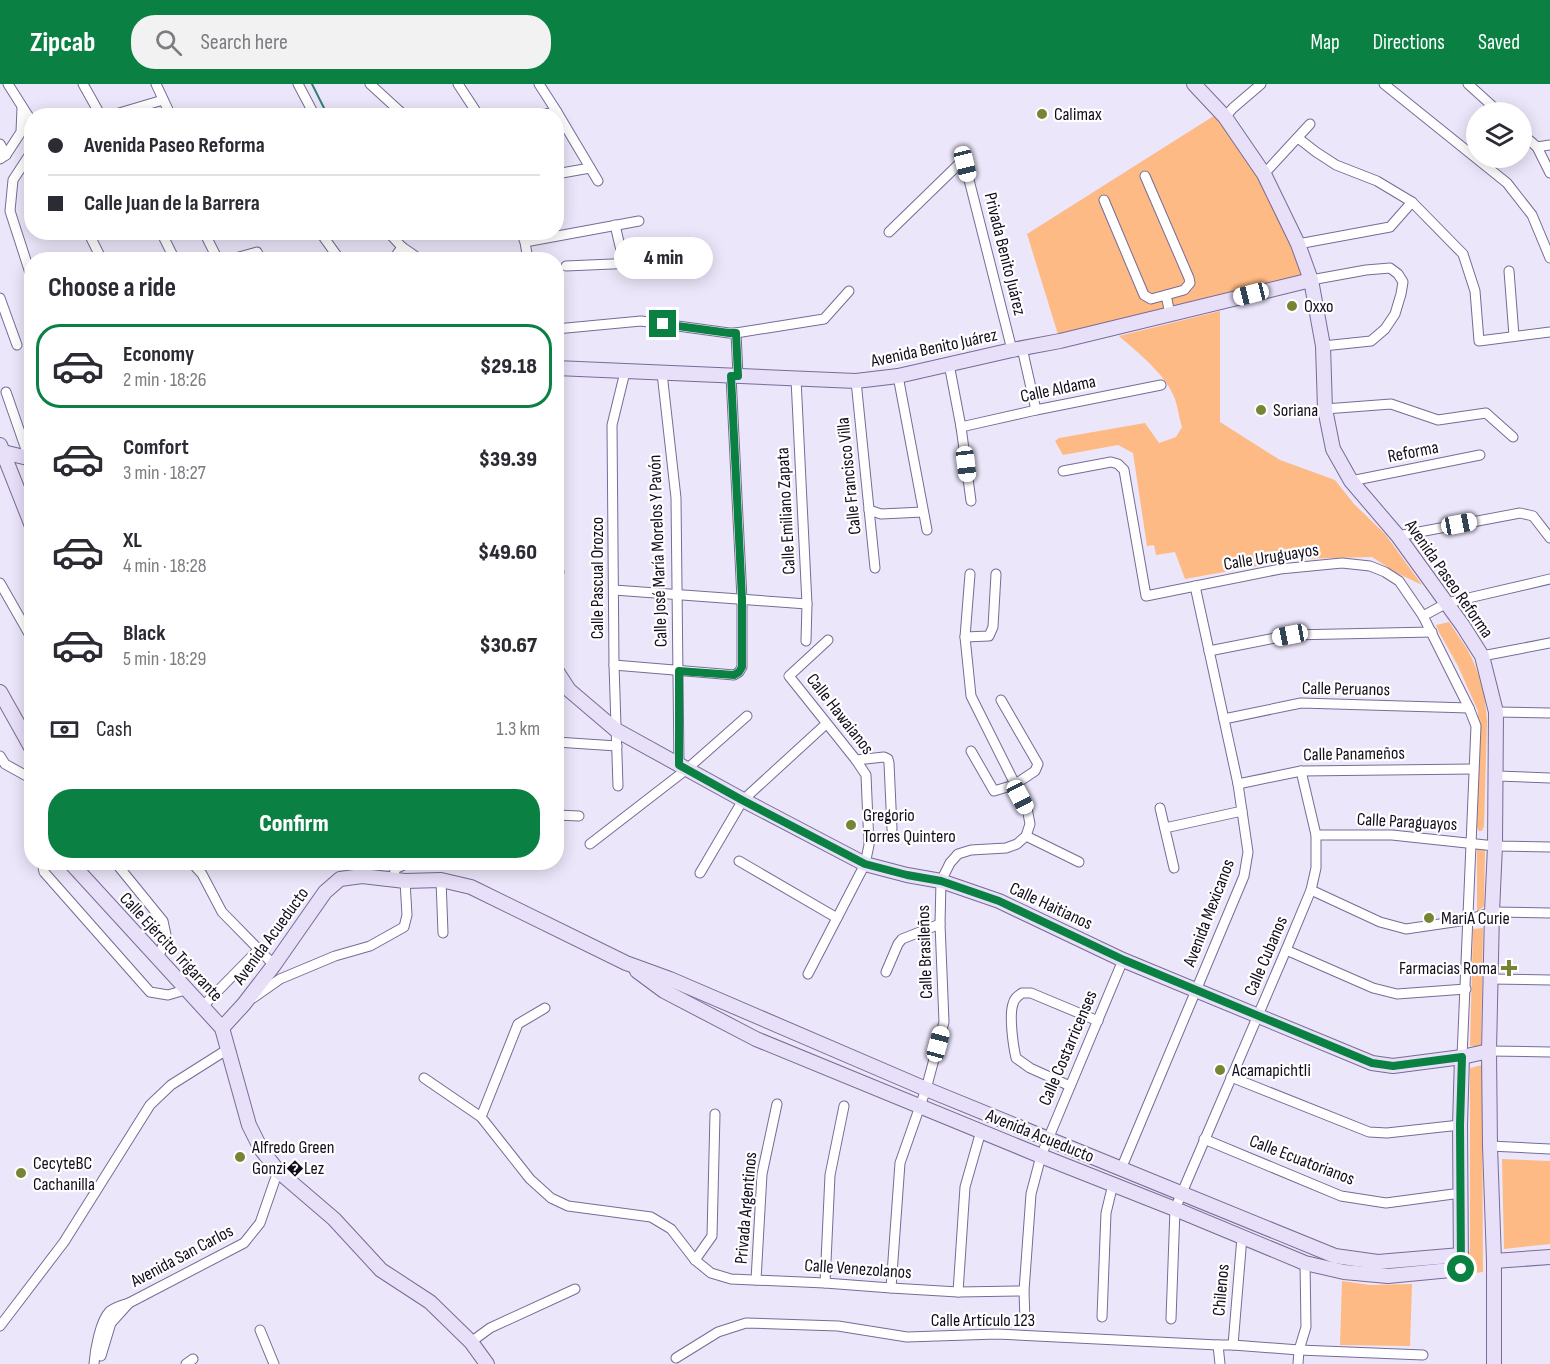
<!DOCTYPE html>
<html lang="en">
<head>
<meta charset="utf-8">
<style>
  body { margin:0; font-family:"Sofia Sans Condensed",sans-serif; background:#f2f2f3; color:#2b2b33; height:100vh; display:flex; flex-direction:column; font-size:22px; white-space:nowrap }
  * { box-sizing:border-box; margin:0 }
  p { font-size:20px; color:#7c7c81 }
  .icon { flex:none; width:33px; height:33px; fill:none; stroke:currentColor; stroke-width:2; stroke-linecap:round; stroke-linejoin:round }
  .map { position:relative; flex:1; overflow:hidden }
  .drawer { position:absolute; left:24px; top:168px; width:540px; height:618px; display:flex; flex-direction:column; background:#fff; border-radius:24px; box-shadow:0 3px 15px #0003 }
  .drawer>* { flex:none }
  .guide { position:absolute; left:24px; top:24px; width:540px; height:132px; border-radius:24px; box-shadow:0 3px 15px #0003; display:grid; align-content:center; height:132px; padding:0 24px; background:#fff }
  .fabs { position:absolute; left:1466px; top:18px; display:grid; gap:12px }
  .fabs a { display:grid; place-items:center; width:66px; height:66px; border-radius:50%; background:#fff; box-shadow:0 3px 15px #0003; font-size:30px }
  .end { position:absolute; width:27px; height:27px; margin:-14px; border:8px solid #0b8043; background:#fff; box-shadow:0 0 0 3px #fff }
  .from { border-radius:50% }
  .bubble { position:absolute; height:42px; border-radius:21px; background:#fff; box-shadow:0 3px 15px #0003; font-size:20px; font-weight:800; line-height:42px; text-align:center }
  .car { position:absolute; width:18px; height:36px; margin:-18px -9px; border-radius:8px; box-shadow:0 0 4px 2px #0007; background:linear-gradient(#fff 24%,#345 0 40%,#fff 0 76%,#345 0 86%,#fff 0) }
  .guide b { display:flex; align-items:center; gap:21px; height:57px; font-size:22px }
  .guide b+b { border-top:2px solid #e1e1e2 }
  .guide i { width:15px; height:15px; background:#2b2b33 }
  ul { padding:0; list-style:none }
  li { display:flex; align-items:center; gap:18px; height:84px; margin:0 12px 9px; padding:0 12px; border:3px solid transparent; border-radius:24px }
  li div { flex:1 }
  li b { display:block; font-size:22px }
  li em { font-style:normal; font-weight:800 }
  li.on { border-color:#0b8043 }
  li>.icon { width:54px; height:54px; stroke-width:1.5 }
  h2 { padding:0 24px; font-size:27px; line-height:72px }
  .pay { display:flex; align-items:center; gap:15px; height:66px; padding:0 24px; font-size:22px }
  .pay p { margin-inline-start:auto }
  .cta { display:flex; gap:12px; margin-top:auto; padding:12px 24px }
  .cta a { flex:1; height:69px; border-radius:24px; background:#0b8043; color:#fff; font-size:24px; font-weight:800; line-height:69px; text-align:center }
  header { display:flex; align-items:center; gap:36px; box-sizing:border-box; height:84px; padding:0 30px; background:#0b8043; color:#fff }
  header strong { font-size:28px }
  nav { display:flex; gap:33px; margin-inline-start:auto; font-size:21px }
  .search { width:420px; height:54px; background:#f2f2f3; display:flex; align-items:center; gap:15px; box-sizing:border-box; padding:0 21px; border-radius:24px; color:#7c7c81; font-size:22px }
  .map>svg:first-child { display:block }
</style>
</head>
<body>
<header>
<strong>Zipcab</strong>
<div class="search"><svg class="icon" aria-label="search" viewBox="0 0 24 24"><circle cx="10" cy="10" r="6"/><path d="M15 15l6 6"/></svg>Search here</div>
<nav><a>Map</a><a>Directions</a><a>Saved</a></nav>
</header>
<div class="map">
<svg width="1550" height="1280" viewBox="0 0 1550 1280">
  <rect width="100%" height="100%" fill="#ece6fa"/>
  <g fill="#feba84">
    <polygon points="1220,28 1264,90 1311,196 1060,257 1027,150"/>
    <path d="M1220,227v111l60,38 55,20 19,24 31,30 37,51 -27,-13 -23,-15 -76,2 -111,20 -10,-27 -19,3 -2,-10 -7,1 -14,-93 -15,-8 -55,10 -8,-14 4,-3 86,-15 14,20 17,-6 6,-10c-3,-9 -4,-19 -7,-28 -10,-26 -36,-45 -56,-63z"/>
    <path d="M1449,538c6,9 12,18 18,27 12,21 19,48 20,72l-3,105 -2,5h-3l-2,-3 1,-117 -20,-45 -19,-34 -3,-7z"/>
    <polygon points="1477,761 1485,765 1484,822 1477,828"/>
    <polygon points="1483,844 1481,962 1470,962 1473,845"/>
    <polygon points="1482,981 1483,1188 1474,1189 1468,1182 1470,1164 1470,984"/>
    <polygon points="1502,1075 1550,1077 1550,1160 1504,1165"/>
    <polygon points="1342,1197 1370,1201 1412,1200 1410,1262 1340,1261"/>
  </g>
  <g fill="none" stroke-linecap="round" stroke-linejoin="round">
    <polyline stroke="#348177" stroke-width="2" points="312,0 328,32"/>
    <g stroke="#786b96" stroke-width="11">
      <g id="street">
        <polyline points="8,0 32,38"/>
        <polyline points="83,0 101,32"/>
        <polyline points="156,0 171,32"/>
        <polyline points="298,0 315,32"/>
        <polyline points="370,0 405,32"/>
        <polyline points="458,0 479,32"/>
        <polyline points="539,0 557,28 598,97"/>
        <polyline points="1384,0 1507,99 1532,131 1550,174"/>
        <polyline points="1468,0 1499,28"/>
        <polyline points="109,32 163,16"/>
        <polyline points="532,32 557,28"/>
        <polyline points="1225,33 1233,24 1261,0"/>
        <polyline points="1521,49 1537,63 1550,89"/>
        <polyline points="1298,54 1316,68 1336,81 1377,97 1412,118 1463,170 1475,207 1479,257 1550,248"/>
        <polyline points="0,60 6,71"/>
        <polyline points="1537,63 1550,61"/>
        <polyline points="32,67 13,96 10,127 32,195"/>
        <polyline points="0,75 6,71 21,48 22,24"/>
        <polyline points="556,90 590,84"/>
        <polyline points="1264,90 1310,40"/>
        <polyline points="1145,92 1189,194 1190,199 1184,206 1166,211"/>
        <polyline points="1104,116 1144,211 1151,215 1166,211 1170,230"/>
        <polyline points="615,141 624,179"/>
        <polyline points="88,148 102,176"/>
        <polyline points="161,148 175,176"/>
        <polyline points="204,148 218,176"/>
        <polyline points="320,148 340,176"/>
        <polyline points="388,148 402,163 421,176"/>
        <polyline points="521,148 525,158 528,176"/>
        <polyline points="889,148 961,78 965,80 1012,266"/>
        <polyline points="525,158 639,137"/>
        <polyline points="1298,160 1390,143 1412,118"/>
        <polyline points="228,176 257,168 261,176"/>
        <polyline points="393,176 402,163"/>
        <polyline points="566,182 658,178 673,178"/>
        <polyline points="1509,187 1514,252"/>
        <polyline points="1311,196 1366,186 1390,184 1398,190 1403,198 1401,210 1395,230 1385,245 1371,257 1323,262"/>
        <polyline points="0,214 17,261"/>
        <polyline points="556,245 641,237 729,249 736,249 824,235 849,207"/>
        <polyline points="736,249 738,292"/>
        <polyline points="1022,264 1036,326"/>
        <polyline points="949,280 961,343 971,417"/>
        <polyline points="662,289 676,414 679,681"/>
        <polyline points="898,292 927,446"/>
        <polyline points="796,295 807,520 806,557"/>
        <polyline points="856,297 875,484"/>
        <polyline points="6,308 29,374"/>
        <polyline points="1325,325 1391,320 1438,336 1486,329 1513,353"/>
        <polyline points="961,343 1036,326 1161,301"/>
        <polyline points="1063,387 1111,378 1118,380 1124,386 1146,512 1280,485 1342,479 1370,482 1385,488 1399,497 1423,532 1469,624 1476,642 1462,973"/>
        <polyline points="1351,397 1480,371"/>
        <polyline points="869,426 881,430 923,428"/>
        <polyline points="1398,452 1520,429 1533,432 1550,454"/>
        <polyline points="556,475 559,488"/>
        <polyline points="0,499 32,555"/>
        <polyline points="614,506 807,520"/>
        <polyline points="1423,532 1447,519 1550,495"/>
        <polyline points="965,553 989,552 993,543 996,490"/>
        <polyline points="1209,567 1290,551 1432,548"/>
        <polyline points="1482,572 1550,559"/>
        <polyline points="614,581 734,591 739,588 742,583 742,515 731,292"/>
        <polyline points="1496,628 1550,629"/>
        <polyline points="1224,635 1301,619 1469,624"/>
        <polyline points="556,658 617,662"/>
        <polyline points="971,667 994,707 1014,701 1035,687 1038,680 1001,616"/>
        <polyline points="0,672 5,680 32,695"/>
        <polyline points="856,676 884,673 888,675 889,679 892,745"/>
        <polyline points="1497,692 1550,694"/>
        <polyline points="1238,700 1301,687 1473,685"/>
        <polyline points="618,702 614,581 612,341 625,288"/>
        <polyline points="1160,724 1174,784"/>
        <polyline points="556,731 579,732"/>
        <polyline points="1165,744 1242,727"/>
        <polyline points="1316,751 1392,751 1495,762 1550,763"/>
        <polyline points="1026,752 1079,778"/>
        <polyline points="590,760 687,685 747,632"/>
        <polyline points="739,777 837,834"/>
        <polyline points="42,778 44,788 150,908 168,911 185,906"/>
        <polyline points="115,778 163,837 166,851 158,876"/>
        <polyline points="191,778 202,790 222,828 274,881"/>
        <polyline points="700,789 743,716 826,640"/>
        <polyline points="394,795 395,785 410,778"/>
        <polyline points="441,796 443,849"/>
        <polyline points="1311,806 1380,838 1406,845 1467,836 1492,828 1550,829"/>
        <polyline points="1286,866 1373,904 1397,910 1466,905"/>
        <polyline points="886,888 898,860 902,855 940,840"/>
        <polyline points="808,890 865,780 869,761 866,691 856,676 789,592 828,556"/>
        <polyline points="1490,895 1550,896"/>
        <polyline points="253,914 280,895 335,872 370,862 404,843 407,831 405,797"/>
        <polyline points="202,923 259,865"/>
        <polyline points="1489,967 1550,968"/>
        <polyline points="1231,993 1369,1048 1387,1049 1460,1041"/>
        <polyline points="424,994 481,1033 530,1095 551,1114 568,1122 651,1133 671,1145 695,1176 711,1189 731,1195 825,1199 891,1204 958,1208 1024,1207"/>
        <path d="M1070,1002l-40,-18 -14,-10c-3,-13 -7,-43 -3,-54 1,-6 5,-8 9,-11h9l67,28"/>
        <polyline points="481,1033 518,940 545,924"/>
        <polyline points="1204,1055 1341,1112 1386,1119 1461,1109"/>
        <polyline points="1490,1062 1550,1065"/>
        <polyline points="1121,1085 1244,792 1248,768 1238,700 1195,502"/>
        <polyline points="695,1176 712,1152 715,1030"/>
        <polyline points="756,1196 762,1090 777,1020"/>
        <polyline points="825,1199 830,1091 844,1022"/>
        <polyline points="891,1204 900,1079 926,1005 944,938 940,840 941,797 950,779 958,770 971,766 1006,764 1017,760 1026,752 1030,740 1027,724 971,612 965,553 970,490"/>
        <polyline points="958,1208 965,1103 981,1047"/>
        <polyline points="1102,1233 1106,1129 1113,1100"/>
        <polyline points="1171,1235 1175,1125 1286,866 1311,806 1316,784 1316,751 1301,687"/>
        <polyline points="1025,1238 1024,1207 1031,1110 1041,1072 1123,876"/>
        <polyline points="0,1242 64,1158 150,1021 171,1001 228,965"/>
        <polyline points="260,1246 274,1280"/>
        <polyline points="471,1258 490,1244 575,1205"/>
        <polyline points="1218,1261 1220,1280"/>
        <polyline points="1233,1261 1242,1153"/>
        <polyline points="101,1272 111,1239 129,1219"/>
        <polyline points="676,1274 718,1248 746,1239 838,1242 907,1253 997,1250 1218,1261 1233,1261 1299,1266 1423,1271"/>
        <path d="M94,1280c1,-14 6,-43 16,-53 5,-4 12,-6 19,-8l115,-60 16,-20 18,-52"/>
        <polyline points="186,1280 193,1275"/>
        <polyline points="1298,1280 1299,1266 1306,1243 1305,1179"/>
      </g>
    </g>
    <g stroke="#786b96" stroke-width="16">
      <g id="secondary">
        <polyline points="1194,0 1225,33 1264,90 1298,160 1311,196 1323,262 1325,325 1333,365 1351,397 1398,452 1463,542 1482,572 1496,628 1495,762 1492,828 1489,967 1490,1062 1494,1177 1494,1280"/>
        <polyline points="556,284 856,297 898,292 1012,266 1060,257 1311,196"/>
        <polyline points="0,361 32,442"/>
        <polyline points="3,368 32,375"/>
        <polyline points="556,586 569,606 616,646 743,716 865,780 907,791 941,797 999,817 1123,876 1372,979 1393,982 1462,973 1489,967"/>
        <polyline points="0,608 32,665"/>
        <polyline points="70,778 222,944 249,1041 261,1065 278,1087 334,1135 381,1186 430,1218 471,1258 487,1280"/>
        <polyline points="637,887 664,907 756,955 1041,1072 1175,1125 1305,1179 1344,1188 1388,1192 1461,1185 1460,1041 1462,973"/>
        <polyline points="222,944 244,920 274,881 325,808 340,795 362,792 405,797 441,796 471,803 626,879 670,895 926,1005 1335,1172 1378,1178 1461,1171"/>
        <polyline points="1494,1177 1550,1173"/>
      </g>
    </g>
    <use href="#street" stroke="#fff" stroke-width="9"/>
    <use href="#secondary" stroke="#e8dff9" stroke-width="14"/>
  </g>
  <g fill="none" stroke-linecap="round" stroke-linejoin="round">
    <polyline stroke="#0b8043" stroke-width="8" points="663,240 729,249 736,249 738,292 731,292 742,515 742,583 739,588 734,591 679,587 679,681 742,716 865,780 907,791 941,797 999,817 1124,876 1372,979 1393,982 1462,973 1460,1041 1461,1185"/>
  </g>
  <g fill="#758533" stroke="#fff" stroke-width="2">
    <circle cx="1042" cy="30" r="6"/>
    <circle cx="1292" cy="222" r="6"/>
    <circle cx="1261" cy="326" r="6"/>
    <circle cx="851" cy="741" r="6"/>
    <circle cx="1429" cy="834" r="6"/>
    <path d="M1506 875h6v6h6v6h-6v6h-6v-6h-6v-6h6z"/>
    <circle cx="1220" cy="986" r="6"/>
    <circle cx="240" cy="1073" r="6"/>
    <circle cx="21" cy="1089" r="6"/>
  </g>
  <g text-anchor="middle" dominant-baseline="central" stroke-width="4.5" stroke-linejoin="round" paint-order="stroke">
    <g font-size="18" fill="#130d1d" stroke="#fff" text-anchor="start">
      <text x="1054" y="30">Calimax</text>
      <text x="1304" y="222">Oxxo</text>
      <text x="1273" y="326">Soriana</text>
      <text x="863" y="731">Gregorio<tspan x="863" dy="21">Torres Quintero</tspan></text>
      <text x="1441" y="834">MariA Curie</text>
      <text x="1497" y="884" text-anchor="end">Farmacias Roma</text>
      <text x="1232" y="986">Acamapichtli</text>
      <text x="252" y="1063">Alfredo Green<tspan x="252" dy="21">Gonzi�Lez</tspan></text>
      <text x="33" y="1079">CecyteBC<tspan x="33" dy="21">Cachanilla</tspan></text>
    </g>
    <g font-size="18" fill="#130d1d" stroke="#fff">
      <text transform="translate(1005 170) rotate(76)">Privada Benito Juárez</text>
      <text transform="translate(934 264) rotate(-12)">Avenida Benito Juárez</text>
      <text transform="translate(1058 305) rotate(-12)">Calle Aldama</text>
      <text transform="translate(1413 368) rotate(-11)">Reforma</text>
      <text transform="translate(849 392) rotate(-96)">Calle Francisco Villa</text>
      <text transform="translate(786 427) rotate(-93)">Calle Emiliano Zapata</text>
      <text transform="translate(658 467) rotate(-92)">Calle José María Morelos Y Pavón</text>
      <text transform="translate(1271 473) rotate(-9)">Calle Uruguayos</text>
      <text transform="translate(597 494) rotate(-90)">Calle Pascual Orozco</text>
      <text transform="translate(1449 495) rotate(55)">Avenida Paseo Reforma</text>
      <text transform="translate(1346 605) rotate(1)">Calle Peruanos</text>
      <text transform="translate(840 630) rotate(52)">Calle Hawaianos</text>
      <text transform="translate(1354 670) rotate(-1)">Calle Panameños</text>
      <text transform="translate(1407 738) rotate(3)">Calle Paraguayos</text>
      <text transform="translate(1051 822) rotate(25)">Calle Haitianos</text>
      <text transform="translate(1209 829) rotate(-69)">Avenida Mexicanos</text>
      <text transform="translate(271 852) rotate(-54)">Avenida Acueducto</text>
      <text transform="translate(171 863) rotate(47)">Calle Ejército Trigarante</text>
      <text transform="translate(925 868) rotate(-92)">Calle Brasileños</text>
      <text transform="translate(1266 872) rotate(-67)">Calle Cubanos</text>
      <text transform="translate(1068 964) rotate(-67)">Calle Costarricenses</text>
      <text transform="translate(1040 1052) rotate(22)">Avenida Acueducto</text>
      <text transform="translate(1302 1076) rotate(21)">Calle Ecuatorianos</text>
      <text transform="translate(746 1124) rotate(-85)">Privada Argentinos</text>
      <text transform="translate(182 1172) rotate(-28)">Avenida San Carlos</text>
      <text transform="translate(858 1185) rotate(4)">Calle Venezolanos</text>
      <text transform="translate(1221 1206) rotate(-85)">Chilenos</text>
      <text x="983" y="1236">Calle Artículo 123</text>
    </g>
  </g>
</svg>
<div class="fabs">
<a><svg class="icon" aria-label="layers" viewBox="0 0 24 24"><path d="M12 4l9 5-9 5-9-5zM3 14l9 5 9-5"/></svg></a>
</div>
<i class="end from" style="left:1461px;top:1185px"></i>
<i class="end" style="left:663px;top:240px"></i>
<div class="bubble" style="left:614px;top:153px;width:99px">4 min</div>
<i class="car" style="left:965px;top:80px;rotate:166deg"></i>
<i class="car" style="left:1251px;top:210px;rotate:256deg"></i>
<i class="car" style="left:966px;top:380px;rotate:173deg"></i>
<i class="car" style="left:1459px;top:440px;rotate:79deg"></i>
<i class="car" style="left:1290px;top:551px;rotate:259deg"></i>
<i class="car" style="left:1020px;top:713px;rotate:152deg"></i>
<i class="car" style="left:938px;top:960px;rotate:15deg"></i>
<div class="guide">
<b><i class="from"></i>Avenida Paseo Reforma</b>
<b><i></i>Calle Juan de la Barrera</b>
</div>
<section class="drawer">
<h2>Choose a ride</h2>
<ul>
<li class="on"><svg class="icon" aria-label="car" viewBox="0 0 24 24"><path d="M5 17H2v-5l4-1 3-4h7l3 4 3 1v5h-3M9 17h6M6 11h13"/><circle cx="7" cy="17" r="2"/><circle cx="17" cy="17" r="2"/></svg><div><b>Economy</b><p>2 min · 18:26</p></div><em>$29.18</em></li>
<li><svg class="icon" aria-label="car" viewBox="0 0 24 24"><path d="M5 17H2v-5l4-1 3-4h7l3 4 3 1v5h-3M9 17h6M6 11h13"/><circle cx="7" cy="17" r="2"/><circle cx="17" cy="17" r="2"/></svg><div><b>Comfort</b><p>3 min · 18:27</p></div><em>$39.39</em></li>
<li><svg class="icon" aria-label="car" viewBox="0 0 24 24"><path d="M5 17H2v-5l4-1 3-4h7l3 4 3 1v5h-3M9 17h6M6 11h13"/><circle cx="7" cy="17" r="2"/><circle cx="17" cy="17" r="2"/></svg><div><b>XL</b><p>4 min · 18:28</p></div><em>$49.60</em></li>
<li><svg class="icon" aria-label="car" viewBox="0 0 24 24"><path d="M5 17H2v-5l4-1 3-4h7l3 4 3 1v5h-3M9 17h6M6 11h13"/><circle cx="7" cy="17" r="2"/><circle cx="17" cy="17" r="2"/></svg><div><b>Black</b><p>5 min · 18:29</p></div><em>$30.67</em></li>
</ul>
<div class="pay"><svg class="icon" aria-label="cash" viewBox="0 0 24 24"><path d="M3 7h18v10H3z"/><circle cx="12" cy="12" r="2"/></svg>Cash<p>1.3 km</p></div>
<div class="cta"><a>Confirm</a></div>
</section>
</div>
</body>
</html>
